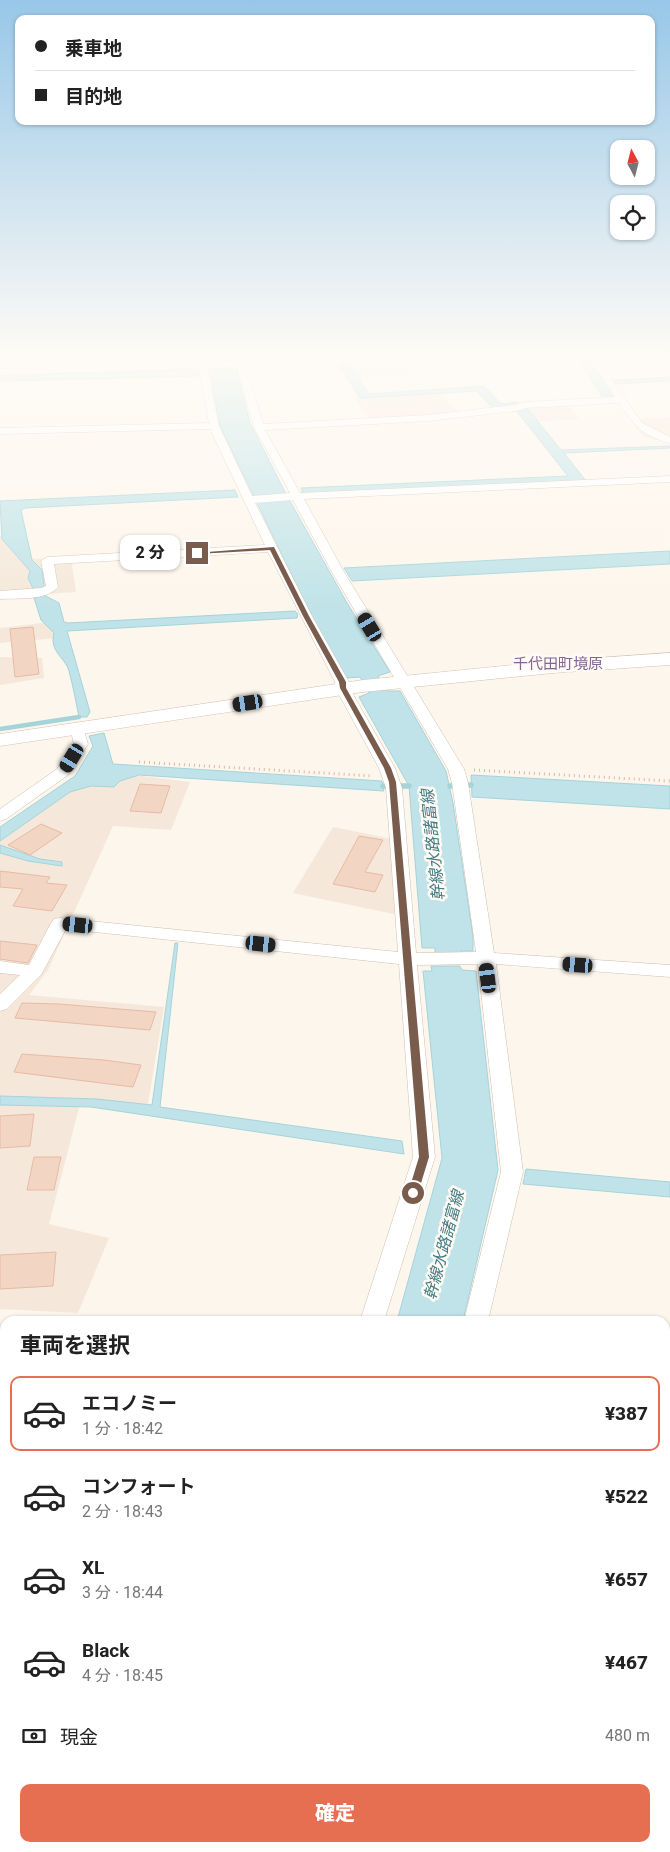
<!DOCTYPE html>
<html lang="ja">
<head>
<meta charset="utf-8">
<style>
  body { margin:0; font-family:Roboto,"Noto Sans JP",sans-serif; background:#f2f2f2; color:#222; height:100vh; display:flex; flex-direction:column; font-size:19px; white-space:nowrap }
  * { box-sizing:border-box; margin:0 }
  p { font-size:16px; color:#767676 }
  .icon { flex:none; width:28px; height:28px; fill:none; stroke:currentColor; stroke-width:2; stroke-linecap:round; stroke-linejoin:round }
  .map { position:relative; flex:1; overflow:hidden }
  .panel { position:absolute; left:0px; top:1316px; width:670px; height:536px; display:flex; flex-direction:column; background:#fff; border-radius:15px 15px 0 0; box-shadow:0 1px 4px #0004 }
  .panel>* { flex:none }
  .banner { position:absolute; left:15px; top:15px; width:640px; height:110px; border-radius:10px; box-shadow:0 1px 4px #0004; display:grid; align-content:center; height:110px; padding:0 20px; background:#fff }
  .needle { width:32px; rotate:353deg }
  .buttons { position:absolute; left:610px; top:140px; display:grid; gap:10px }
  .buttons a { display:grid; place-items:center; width:45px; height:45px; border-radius:10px; background:#fff; box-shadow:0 1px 4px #0004; font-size:25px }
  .end { position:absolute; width:22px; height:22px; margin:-11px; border:6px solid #7a5c4d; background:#fff; box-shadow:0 0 0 2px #fff }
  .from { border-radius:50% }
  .bubble { position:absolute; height:35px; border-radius:10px; background:#fff; box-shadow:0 1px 4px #0004; font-size:16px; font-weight:800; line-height:35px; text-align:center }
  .car { position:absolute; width:15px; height:30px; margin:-15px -8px; border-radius:6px; box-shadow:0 0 4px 1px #0007; background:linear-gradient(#222 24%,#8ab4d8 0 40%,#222 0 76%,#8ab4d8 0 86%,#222 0) }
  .banner b { display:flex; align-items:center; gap:18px; height:48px; font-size:19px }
  .banner b+b { border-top:1px solid #e0e0e0 }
  .banner i { width:12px; height:12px; background:#222 }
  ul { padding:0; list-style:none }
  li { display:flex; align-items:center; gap:15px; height:75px; margin:0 10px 8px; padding:0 10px; border:2px solid transparent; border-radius:10px }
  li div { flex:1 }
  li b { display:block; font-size:19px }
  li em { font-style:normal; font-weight:800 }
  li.active { border-color:#e76f51 }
  li>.icon { width:45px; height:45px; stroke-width:1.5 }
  h2 { padding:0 20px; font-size:22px; line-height:60px }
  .pay { display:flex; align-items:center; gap:12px; height:55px; padding:0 20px; font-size:19px }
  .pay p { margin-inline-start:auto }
  .cta { display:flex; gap:10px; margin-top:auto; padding:10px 20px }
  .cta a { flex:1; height:58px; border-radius:10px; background:#e76f51; color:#fff; font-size:20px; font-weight:800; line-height:58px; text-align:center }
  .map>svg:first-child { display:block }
</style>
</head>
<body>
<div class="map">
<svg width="670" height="1852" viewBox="0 0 670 1852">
  <rect width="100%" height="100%" fill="#fdf6ec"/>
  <g fill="#f5e8da">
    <polygon points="403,357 413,377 355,380 342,359"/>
    <polygon points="437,392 464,416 373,423 354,397"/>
    <polygon points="563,400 580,420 536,421 516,404"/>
    <polygon points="670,417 670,443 643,437 631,420"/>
    <polygon points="22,535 25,559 71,558 76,592 0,597 0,536"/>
    <polygon points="58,621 59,638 0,643 0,628"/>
    <polygon points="0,657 42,658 44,678 0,685"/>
    <polygon points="101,771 190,782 171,830 113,826 48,970 29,995 164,1007 147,1110 80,1104 49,1224 109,1238 78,1313 0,1309 0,836"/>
    <polygon points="333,827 393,839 398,915 293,893"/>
    <polygon points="0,1802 5,1803 5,1848 56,1848 55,1852 0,1852"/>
  </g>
  <g fill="#bfe3e8" stroke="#a5d3da">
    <polygon points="204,352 230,352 234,363 228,367 236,367 250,423 286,494 347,603 390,672 378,676 387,691 400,691 446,771 453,803 473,937 473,951 461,951 462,954 435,953 435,948 422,948 409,786 359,697 369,693 360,677 346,678 310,613 220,426 209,368 215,368 215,364 207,364"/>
    <polygon points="576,355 586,355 614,396 602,396"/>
    <polygon points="349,363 369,394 484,386 501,404 517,402 526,407 561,450 670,446 670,448 564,453 586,481 303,494 301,488 568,476 516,410 493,409 477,391 360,398 338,364"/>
    <polygon points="199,369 199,376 0,381 0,375"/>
    <polygon points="670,377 670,381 615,384 612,380"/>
    <path d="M235,490l3,7 -213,11 -4,2 11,50 10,10 2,15 -3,4 1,5 17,9 5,19 4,1 227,-12 3,3 -1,4 -230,13 23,81 -3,5h-8c-3,-15 -6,-31 -10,-46 -4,-14 -20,-19 -15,-38l-13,-13 -7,-22 2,-3 -8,-17 2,-7 -28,-32 -2,-38z"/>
    <polygon points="670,551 670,564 352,581 344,568"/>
    <polygon points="104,733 113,764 382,781 384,791 139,775 120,781 114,787 91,786 70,792 0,841 0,827 75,776 93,746 89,736"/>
    <polygon points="471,775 670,786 670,809 472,797"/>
    <polygon points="0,845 40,859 62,862 62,866 28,861 0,853"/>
    <polygon points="175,943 178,943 160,1107 402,1141 404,1154 91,1107 0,1105 0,1096 97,1099 152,1105"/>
    <polygon points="431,966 460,966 462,970 476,971 498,1170 463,1321 397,1321 442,1158 423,971 432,971"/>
    <polygon points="526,1169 670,1182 670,1197 523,1184"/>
    <polygon points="0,1774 5,1775 5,1828 0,1827"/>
    <polygon points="238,1848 331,1848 329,1852 237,1852"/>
  </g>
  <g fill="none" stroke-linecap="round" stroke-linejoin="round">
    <polyline stroke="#a5d3da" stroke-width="4.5" points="0,729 79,717"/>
    <g stroke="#a5d3da" stroke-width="5.5">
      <polyline points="383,786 409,786"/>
      <polyline points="450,786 471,785"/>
    </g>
  </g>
  <g fill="#f3d5c3" stroke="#e6bba3">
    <polygon points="33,627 39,674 15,677 10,629"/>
    <polygon points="140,784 170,786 161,813 130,811"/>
    <polygon points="41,824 62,833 30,855 8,845"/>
    <polygon points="359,836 383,840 365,872 383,875 375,892 333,884"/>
    <polygon points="0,871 50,877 46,883 67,885 52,911 13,906 23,889 0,887"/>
    <polygon points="0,941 37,945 28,963 0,959"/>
    <polygon points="22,1003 59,1004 156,1012 150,1030 15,1018"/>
    <polygon points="22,1054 104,1060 141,1065 133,1087 14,1072"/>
    <polygon points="34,1114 30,1146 0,1148 0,1116"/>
    <polygon points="34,1157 61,1157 54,1190 27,1190"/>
    <polygon points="56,1252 53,1286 0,1289 0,1255"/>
  </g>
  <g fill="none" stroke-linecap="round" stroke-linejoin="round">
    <g stroke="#d1beb0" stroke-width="1">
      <g id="street">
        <path d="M196,352h8l2,10 29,-1 -2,-9h8l3,9 277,-9h79l-6,3 48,68 28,14v6c-28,-7 -35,-17 -51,-40l-93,5 -10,3 -88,10 -163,9 35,63 370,-17v6l-366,17 40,73 120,197 4,14 26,170 176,12v12l-174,-13 27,208 -35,149h-24l37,-149 -23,-208 -61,1 18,192 -51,164h-24l53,-164 -14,-193 -333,-35 -25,46 -34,34 -7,2v-17l20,-19 -20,-2v-12l29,4 22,-42 3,-4 6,-1 338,34 -12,-164 -7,-20 -43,-79 -1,-7 -67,-130 -214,12 4,23c-12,14 -41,11 -58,12v-8l41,-3 5,-2 -5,-25 6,-4 218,-12 -55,-116 -210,5v-6l209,-5 -10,-55 -199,7v-6l198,-6zM586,355l29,42 -90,5 -10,3 -87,10 -165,9 -17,-58zM237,367l17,60 36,66 -38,3 -33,-70 -12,-58zM293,500l39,72 116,197 4,14 24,169 -60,1 -14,-165 -7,-20 -45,-79 -1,-7 -37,-66 -57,-113z"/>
        <polygon points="77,724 82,725 88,744 68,775 6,819 0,821 0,809 57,769 74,744 70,728 72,725"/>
        <rect x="0" y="1377" width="5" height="22"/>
        <polygon points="665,1477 670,1478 670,1502 665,1501"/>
        <polygon points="197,1848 229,1848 228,1852 196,1852"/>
        <polygon points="333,1848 365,1848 364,1852 332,1852"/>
      </g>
    </g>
    <g stroke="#d6c0b0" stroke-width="1">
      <polygon id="secondary" points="670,653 670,665 553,673 363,692 0,746 0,734 363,680 553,661"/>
    </g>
    <g stroke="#d9b8a5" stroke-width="3" stroke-dasharray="1 4" stroke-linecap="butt">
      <polyline points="139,762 373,776"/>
      <polyline points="474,770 670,781"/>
    </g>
    <use href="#street" fill="#fff" fill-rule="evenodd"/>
    <use href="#secondary" fill="#fff" fill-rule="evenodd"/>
  </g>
  <linearGradient id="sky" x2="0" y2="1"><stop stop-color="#97c7e8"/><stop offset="0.58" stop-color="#fefbf6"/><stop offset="1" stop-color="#fefbf6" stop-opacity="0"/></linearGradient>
  <rect width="670" height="611" fill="url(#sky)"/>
  <polygon fill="#7a5c4d" points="274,547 309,616 346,682 346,688 391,768 396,782 429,1157 418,1193 413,1197 408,1193 419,1157 389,782 384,768 340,688 339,682 303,616 270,550 197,554 194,553"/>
  <g text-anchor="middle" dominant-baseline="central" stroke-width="5" stroke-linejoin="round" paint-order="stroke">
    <g font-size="15" fill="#846695" stroke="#fffaf3">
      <text x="558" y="664">千代田町境原</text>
    </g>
    <g font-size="16" font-style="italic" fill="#437c86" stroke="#fffaf3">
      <text transform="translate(433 845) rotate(-96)">幹線水路諸富線</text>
      <text transform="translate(444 1245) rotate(-75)">幹線水路諸富線</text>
    </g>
  </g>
</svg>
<div class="buttons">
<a><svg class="needle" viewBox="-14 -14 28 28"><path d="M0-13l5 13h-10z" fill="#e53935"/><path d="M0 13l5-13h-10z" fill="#767676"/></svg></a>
<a><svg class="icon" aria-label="locate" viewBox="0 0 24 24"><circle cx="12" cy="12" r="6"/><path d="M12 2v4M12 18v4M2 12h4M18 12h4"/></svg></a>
</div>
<i class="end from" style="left:413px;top:1193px"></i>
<i class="end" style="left:197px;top:553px"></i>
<div class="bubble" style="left:120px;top:535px;width:60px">2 分</div>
<i class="car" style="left:370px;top:627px;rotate:329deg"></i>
<i class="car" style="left:248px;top:703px;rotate:261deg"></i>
<i class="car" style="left:72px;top:758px;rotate:211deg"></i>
<i class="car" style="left:78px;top:925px;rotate:276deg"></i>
<i class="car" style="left:261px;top:944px;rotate:96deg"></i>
<i class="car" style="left:578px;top:965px;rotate:274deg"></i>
<i class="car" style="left:488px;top:978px;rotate:353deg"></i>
<div class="banner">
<b><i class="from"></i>乗車地</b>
<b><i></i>目的地</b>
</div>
<section class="panel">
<h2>車両を選択</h2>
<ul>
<li class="active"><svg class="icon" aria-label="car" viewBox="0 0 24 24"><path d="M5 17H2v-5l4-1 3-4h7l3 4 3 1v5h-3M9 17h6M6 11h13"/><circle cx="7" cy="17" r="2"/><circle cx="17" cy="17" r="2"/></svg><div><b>エコノミー</b><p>1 分 · 18:42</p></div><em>¥387</em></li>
<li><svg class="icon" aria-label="car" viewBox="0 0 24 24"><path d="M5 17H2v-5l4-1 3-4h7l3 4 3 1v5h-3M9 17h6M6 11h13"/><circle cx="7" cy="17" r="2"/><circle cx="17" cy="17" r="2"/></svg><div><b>コンフォート</b><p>2 分 · 18:43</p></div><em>¥522</em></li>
<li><svg class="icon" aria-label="car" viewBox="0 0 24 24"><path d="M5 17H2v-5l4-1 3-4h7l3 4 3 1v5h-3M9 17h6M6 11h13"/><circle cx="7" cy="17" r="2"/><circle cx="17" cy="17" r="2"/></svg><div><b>XL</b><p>3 分 · 18:44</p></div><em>¥657</em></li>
<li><svg class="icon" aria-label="car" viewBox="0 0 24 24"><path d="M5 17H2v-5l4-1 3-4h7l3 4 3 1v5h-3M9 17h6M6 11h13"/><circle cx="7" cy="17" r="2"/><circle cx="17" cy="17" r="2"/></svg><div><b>Black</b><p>4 分 · 18:45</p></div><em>¥467</em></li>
</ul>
<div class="pay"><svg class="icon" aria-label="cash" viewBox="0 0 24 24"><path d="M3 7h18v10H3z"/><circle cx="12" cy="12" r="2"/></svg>現金<p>480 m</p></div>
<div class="cta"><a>確定</a></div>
</section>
</div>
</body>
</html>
